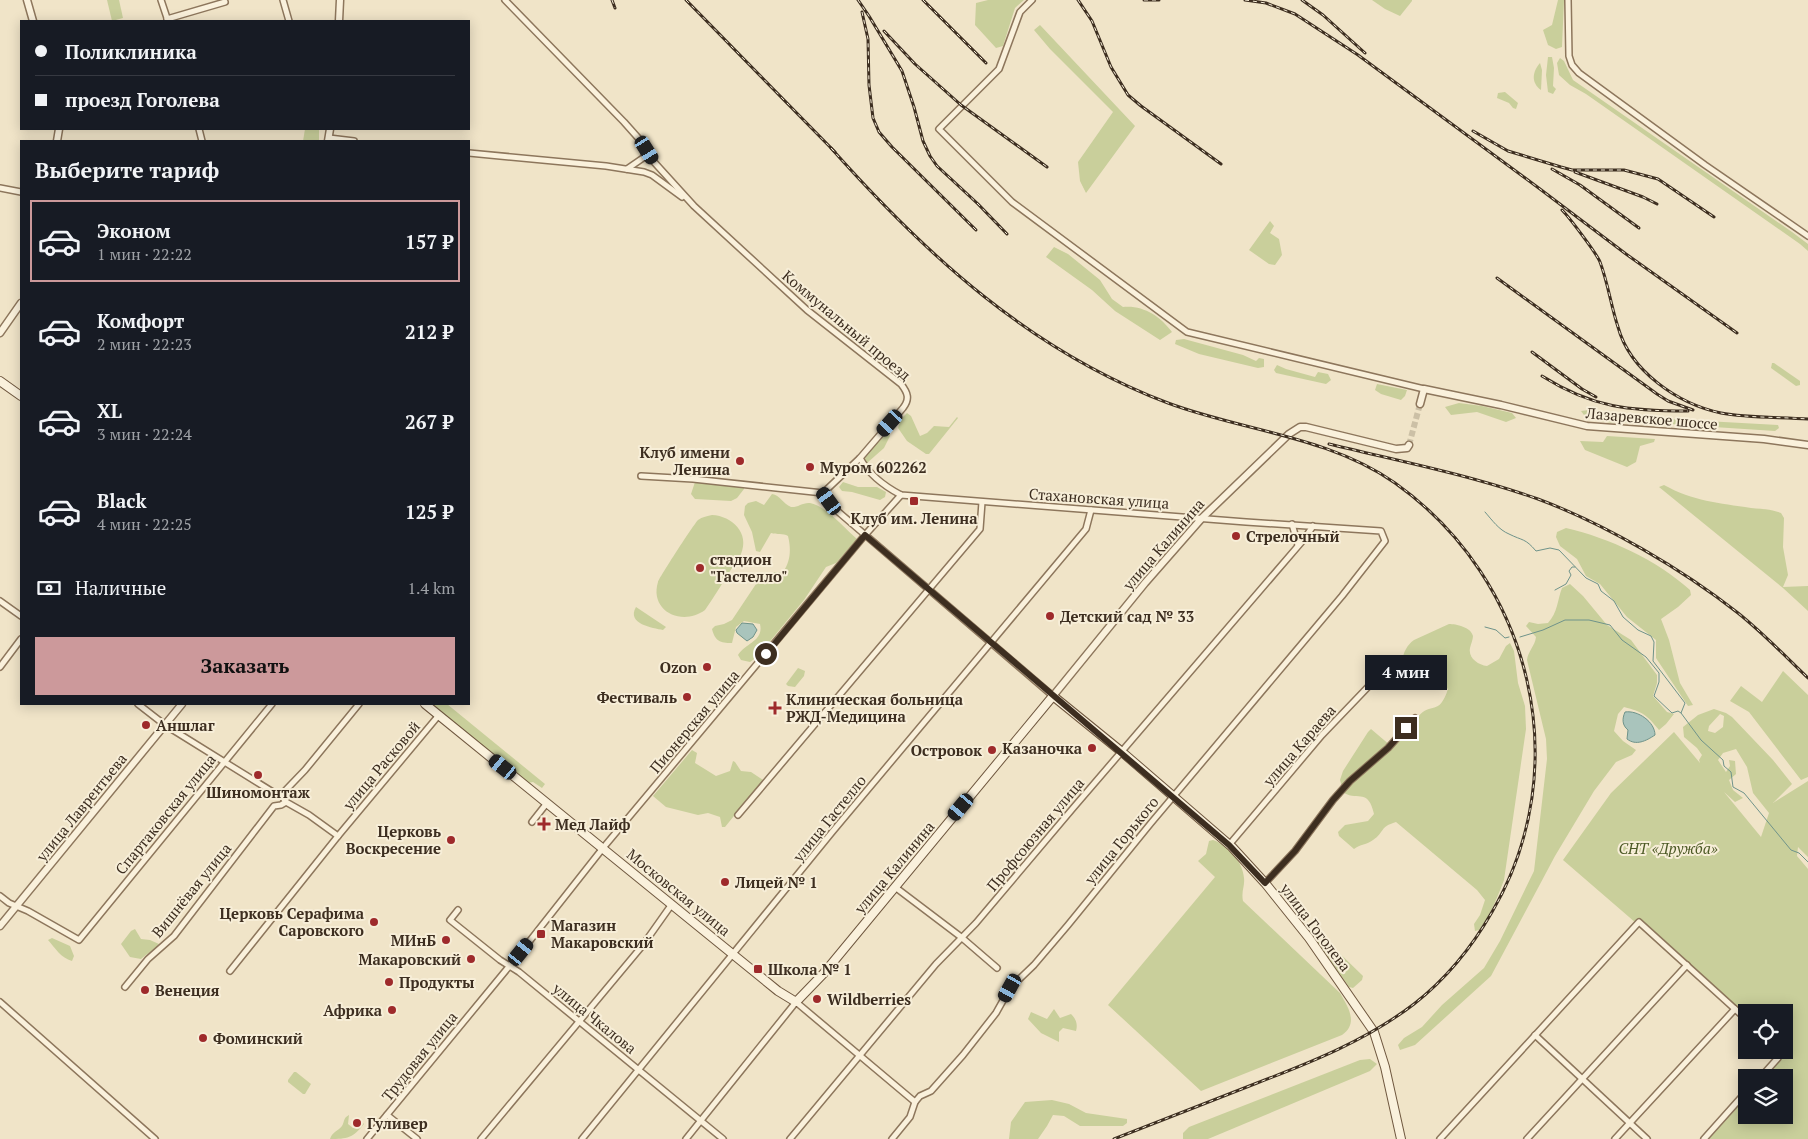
<!DOCTYPE html>
<html lang="ru">
<head>
<meta charset="utf-8">
<style>
  body { margin:0; font-family:"PT Serif",serif; background:#242831; color:#f1f3f6; height:100vh; display:flex; flex-direction:column; font-size:19px; white-space:nowrap }
  * { box-sizing:border-box; margin:0 }
  p { font-size:16px; color:#9ea1a6 }
  .icon { flex:none; width:28px; height:28px; fill:none; stroke:currentColor; stroke-width:2; stroke-linecap:round; stroke-linejoin:round }
  .map { position:relative; flex:1; overflow:hidden }
  .side { position:absolute; left:20px; top:140px; width:450px; height:565px; display:flex; flex-direction:column; background:#171b24; border-radius:0px; box-shadow:0 2px 12px #0003 }
  .side>* { flex:none }
  .guide { position:absolute; left:20px; top:20px; width:450px; height:110px; border-radius:0px; box-shadow:0 2px 12px #0003; display:grid; align-content:center; height:110px; padding:0 15px; background:#171b24 }
  .controls { position:absolute; left:1738px; top:1004px; display:grid; gap:10px }
  .controls a { display:grid; place-items:center; width:55px; height:55px; border-radius:0px; background:#171b24; box-shadow:0 2px 12px #0003; font-size:25px }
  .end { position:absolute; width:22px; height:22px; margin:-11px; border:6px solid #3d2e20; background:#fff; box-shadow:0 0 0 2px #fff }
  .from { border-radius:50% }
  .bubble { position:absolute; height:35px; border-radius:0px; background:#171b24; box-shadow:0 2px 12px #0003; font-size:16px; font-weight:700; line-height:35px; text-align:center }
  .car { position:absolute; width:15px; height:30px; margin:-15px -8px; border-radius:6px; box-shadow:0 0 4px 1px #0007; background:linear-gradient(#222 24%,#8ab4d8 0 40%,#222 0 76%,#8ab4d8 0 86%,#222 0) }
  .guide b { display:flex; align-items:center; gap:18px; height:48px; font-size:19px }
  .guide b+b { border-top:1px solid #363941 }
  .guide i { width:12px; height:12px; background:#f1f3f6 }
  ul { padding:0; list-style:none }
  li { display:flex; align-items:center; gap:15px; height:82px; margin:0 10px 8px; padding:0 5px; border:2px solid transparent; border-radius:0px }
  li div { flex:1 }
  li b { display:block; font-size:19px }
  li em { font-style:normal; font-weight:700 }
  li.on { border-color:#cc999b }
  li>.icon { width:45px; height:45px; stroke-width:1.5 }
  h2 { padding:0 15px; font-size:22px; line-height:60px }
  .pay { display:flex; align-items:center; gap:12px; height:55px; padding:0 15px; font-size:19px }
  .pay p { margin-inline-start:auto }
  .button { display:flex; gap:10px; margin-top:auto; padding:10px 15px }
  .button a { flex:1; height:58px; border-radius:0px; background:#cc999b; color:#111; font-size:20px; font-weight:700; line-height:58px; text-align:center }
  .map>svg:first-child { display:block }
</style>
</head>
<body>
<div class="map">
<svg width="1808" height="1139" viewBox="0 0 1808 1139">
  <rect width="100%" height="100%" fill="#f0e4c8"/>
  <g fill="#c9cf9b" fill-rule="evenodd">
    <polygon points="107,0 119,0 123,18 112,21"/>
    <polygon points="988,0 1024,0 1015,8 1003,46 996,48 975,25 976,3"/>
    <polygon points="1372,0 1412,0 1412,1 1400,16 1385,9"/>
    <polygon points="1558,0 1564,0 1562,47 1556,49 1548,45 1543,30 1552,25"/>
    <polygon points="1040,25 1135,126 1086,193 1080,181 1078,162 1113,112 1050,49 1034,30"/>
    <polygon points="1548,57 1552,57 1554,68 1553,86 1556,89 1553,94 1548,92 1546,75"/>
    <polygon points="1560,58 1564,61 1573,80 1792,232 1808,244 1808,251 1800,244 1586,94 1570,85 1559,75 1557,63"/>
    <path d="M1540,63l2,7 -1,20c-10,-7 -9,-18 -1,-27z"/>
    <polygon points="1505,92 1518,103 1516,109 1513,108 1509,103 1497,98 1498,93"/>
    <polygon points="305,129 319,129 319,141 303,141"/>
    <polygon points="1270,221 1274,226 1270,233 1279,239 1282,255 1275,265 1269,264 1249,250"/>
    <path d="M1054,247l14,7 32,26 12,19 11,8c20,-2 37,9 49,25l-12,8 -45,-29 -23,-21 -46,-33z"/>
    <polygon points="1184,339 1243,355 1256,361 1259,358 1264,359 1264,367 1258,368 1199,354 1175,344 1176,340"/>
    <polygon points="1772,363 1774,363 1800,381 1800,385 1796,386 1771,368"/>
    <polygon points="1277,365 1286,369 1315,377 1318,372 1328,374 1331,380 1326,384 1276,373 1274,370"/>
    <polygon points="1377,384 1407,390 1405,396 1401,400 1381,394 1375,390"/>
    <polygon points="1459,403 1482,406 1512,413 1516,418 1506,422 1477,412 1451,415 1445,407"/>
    <polygon points="1589,410 1633,417 1778,425 1779,428 1775,431 1637,422 1613,423 1587,419 1581,411"/>
    <polygon points="907,413 911,416 920,436 927,433 934,426 949,427 957,417 958,418 929,454 926,454 907,441 898,428 901,419"/>
    <polygon points="889,433 890,436 884,448 867,463 865,461 865,455 882,436"/>
    <polygon points="1607,436 1655,439 1654,442 1640,446 1636,462 1627,467 1585,450 1580,441 1603,442"/>
    <polygon points="695,482 744,487 744,489 737,498 731,501 695,499 691,494"/>
    <polygon points="843,482 858,487 877,487 886,492 885,497 880,500 852,492 842,491 839,487"/>
    <path d="M1664,485c29,16 55,18 87,23 10,1 20,1 30,5l3,5 -1,29 5,28 -5,12 25,-1v25l-25,-23 -124,-101z"/>
    <path d="M772,494c8,1 11,10 19,13 6,1 12,-5 19,-4 16,3 34,25 47,36l-21,24 -10,4 -22,33 -47,57 -7,5 -9,-2 -3,-5c8,-12 26,-14 22,-31l-16,-3 -8,6 -4,16c-12,0 -17,-2 -20,-14l3,-3 9,-2 8,-4 32,-48h19c8,-11 8,-24 5,-36 -5,-3 -11,-1 -17,-3l-11,19 -4,-1 -4,-19 -8,-17 1,-9 3,-3 8,-2 8,4z"/>
    <path d="M712,515c20,1 38,18 29,39 -2,6 -7,11 -11,17 -8,13 -16,26 -25,39 -23,17 -56,1 -47,-28 1,-4 36,-58 40,-62 4,-3 10,-4 14,-5z"/>
    <path d="M1566,528c43,10 91,32 124,62l1,5 -13,12 -17,12 8,21 11,43 13,22 -5,1 -32,-48v-18l-29,-23 -27,-33 -14,-8 -9,-17 -17,-13 -4,-9 1,-5z"/>
    <path d="M1570,584l13,12 24,29 24,15 26,35v8l-4,13 14,16 7,2 -8,10 -7,6c-12,-15 -16,-18 -35,-23l-6,7 -4,17 9,10 13,9 -4,5 -16,7 -22,29 -39,65 -64,120 -76,69 -15,5 -2,-5 6,-7 18,-11 20,-22 42,-37 16,-27 34,-70 13,-112 -1,-20 -19,-79c1,-9 8,-14 9,-23l-10,-11 3,-4 9,2 10,-1c10,-11 9,-22 14,-35z"/>
    <path d="M636,607l30,20 -3,3c-10,-2 -37,-6 -27,-23z"/>
    <path d="M1449,624c7,0 22,3 24,12 0,3 -2,8 -3,12 -2,10 8,17 17,18l12,-7 7,-13 4,-3 4,8 4,32 7,23 1,23 -22,151c-7,18 -13,34 -25,50l-4,1 -1,-7 6,-9 5,-15 -8,-10 -81,-68c-17,5 -11,10 -23,18 -6,5 -13,4 -19,9l-15,-13 -1,-4 7,-7 23,-4 6,-7c-6,-26 -15,-13 -30,-21l-4,-13 3,-9 25,-39 3,-3 20,17c10,-5 19,-11 24,-22 2,-6 -1,-2 3,-7 13,-16 21,0 30,-28l-27,-23 -8,6 -10,-10c-1,-8 4,-17 11,-22z"/>
    <polygon points="798,668 805,671 804,676 795,687 788,686 786,684"/>
    <polygon points="1783,671 1808,695 1808,777 1801,780 1749,712 1730,701 1741,686 1762,702"/>
    <polygon points="432,704 447,704 545,784 542,788 533,782 528,783"/>
    <path d="M1714,709l12,4 6,4 41,43 19,24 -19,19 35,-22v76l-10,-10 -1,9 11,13v270h-99l37,-42v18h38v-37l-21,-1 22,-25 -1,-2v-38h-38v6l-183,-158 48,-67 63,-61 26,31 -1,-3 3,-5 -5,-7 -13,-11 -1,-10 15,-12zM1720,714l4,2 -1,11 -8,6 -7,-2 1,-5zM1736,749l11,18 6,26 16,20 -8,24 -37,-45 11,10 8,-4 -10,-8 -4,-10 7,-6 -1,-13 -6,-1 1,6 -4,6 -8,-12 5,-7z"/>
    <polygon points="692,750 697,753 695,763 716,776 730,771 733,761 735,762 741,771 751,772 763,780 725,827 722,827 720,817 708,813 698,815 666,807 653,796"/>
    <path d="M1213,840c15,5 30,22 31,38 1,8 -3,13 -1,23l97,92c8,14 19,30 2,42l-141,56 -93,-86 107,-128 -17,-16 8,-7 3,-13z"/>
    <path d="M135,929l6,10 9,1 9,4c-3,5 -13,10 -18,15l-11,-2 -9,-13 10,-13z"/>
    <polygon points="1318,934 1328,942 1363,976 1362,980 1353,988 1349,987 1314,938"/>
    <path d="M52,938l18,8 4,10 -2,5c-11,-3 -17,-13 -24,-21z"/>
    <path d="M1054,1009l6,9 11,-4c5,5 7,10 5,17l-13,-3 -4,4v10l-18,-9 -13,-14 3,-7 16,7z"/>
    <polygon points="1370,1059 1377,1064 1370,1071 1208,1139 1183,1139 1183,1133 1189,1127 1360,1060"/>
    <polygon points="294,1072 296,1072 311,1084 305,1094 303,1094 288,1082 288,1080"/>
    <polygon points="1052,1100 1069,1104 1086,1113 1127,1119 1127,1123 1123,1126 1080,1126 1064,1116 1053,1115 1047,1126 1038,1139 1009,1139 1011,1122 1025,1102"/>
    <path d="M349,1115l-1,9 5,4 6,-2 3,-4 2,2c-11,14 -17,15 -34,15 2,-7 8,-8 12,-13 3,-5 1,-8 7,-11z"/>
  </g>
  <g fill="#a9c4bc" stroke="#6f938a">
    <polygon points="742,623 753,624 757,630 753,637 747,641 737,633 736,630"/>
    <path d="M1625,712c13,-2 30,10 30,23 -9,6 -19,11 -28,4l1,-9c-6,-5 -6,-11 -3,-18z"/>
  </g>
  <g fill="none" stroke-linecap="round" stroke-linejoin="round">
    <g stroke="#6f938a" stroke-width="1">
      <path d="M1485,512c7,8 14,18 24,22 14,7 16,4 27,17l14,-3 9,2 27,28 12,6 3,7 13,10 9,16 15,13 13,6 3,6 -1,19 32,42 -4,10 20,27 22,20 1,6 7,6 2,15 11,6 47,57 8,3 9,9"/>
      <polyline points="1555,590 1566,584 1571,575 1569,571 1572,567 1575,567"/>
      <polyline points="1485,627 1496,630 1505,638 1509,637"/>
      <polyline points="1520,637 1543,630 1565,620 1589,620 1610,625 1622,640 1646,657 1659,673 1659,682 1654,696 1672,713 1678,711 1681,713"/>
    </g>
    <polyline stroke="#ccc0a6" stroke-width="6" stroke-dasharray="6 3" stroke-linecap="butt" points="1409,445 1420,404"/>
    <g stroke="#8d765c" stroke-width="8">
      <g id="minor">
        <polyline points="161,0 168,21"/>
        <polyline points="283,0 289,21"/>
        <path d="M505,0l119,122 16,18 14,22 40,44 113,104 94,74c7,9 9,15 2,24l-43,50 -37,35"/>
        <polyline points="1032,0 1020,12 999,69 939,129 1012,202 1187,332 1424,389"/>
        <polyline points="1568,0 1569,56 1572,65 1579,73 1705,165 1808,236"/>
        <polyline points="167,19 225,2"/>
        <polyline points="199,129 202,141"/>
        <polyline points="329,138 354,141"/>
        <polyline points="469,153 606,166 644,172 652,175 682,197"/>
        <polyline points="627,169 643,158 647,150"/>
        <polyline points="0,188 21,192"/>
        <path d="M860,458c9,17 24,28 41,37l345,27 135,9 4,10 -43,55 -191,227 -83,102 -34,40 -24,23 -14,25 -33,42 -32,36 -11,5 -5,6 -5,15 -18,22"/>
        <polyline points="641,476 693,479 823,493 835,509 1053,696"/>
        <polyline points="1292,524 1298,545"/>
        <polyline points="0,601 21,616"/>
        <polyline points="0,667 21,639"/>
        <polyline points="138,704 165,725 276,794 281,795 286,802 309,815 338,836"/>
        <polyline points="281,795 305,770 359,704"/>
        <polyline points="738,815 980,529 982,502"/>
        <polyline points="532,822 547,803"/>
        <polyline points="1229,845 1322,735 1390,664"/>
        <polyline points="1265,883 1295,851 1333,800 1350,781 1388,748 1415,718"/>
        <polyline points="895,887 961,937 997,968"/>
        <polyline points="0,896 9,903 28,911 79,940 272,704"/>
        <polyline points="458,910 450,920 500,960 519,972 723,1139"/>
        <polyline points="230,971 338,836 439,715"/>
        <polyline points="125,987 148,959 174,936 274,806 281,805 286,802"/>
        <polyline points="0,1002 155,1139"/>
        <polyline points="1535,1035 1647,1139"/>
        <polyline points="1760,1078 1778,1058 1779,1054 1777,1050"/>
        <polyline points="387,1115 417,1139"/>
        <polyline points="367,1139 521,952 603,848 865,535 901,495"/>
        <polyline points="481,1139 643,945 672,904"/>
        <polyline points="582,1139 833,831 1086,529 1091,510"/>
        <polyline points="686,1139 796,1002 915,1102"/>
        <polyline points="790,1139 936,964 976,923 1074,807 1305,538 1313,526"/>
        <polyline points="1440,1139 1639,922 1746,1019"/>
        <polyline points="1527,1139 1687,965"/>
        <polyline points="1615,1139 1735,1009"/>
        <polyline points="1704,1139 1746,1092"/>
      </g>
    </g>
    <g stroke="#8d765c" stroke-width="9">
      <g id="tertiary">
        <polyline points="27,0 33,21"/>
        <polyline points="339,21 340,0"/>
        <polyline points="57,141 59,129"/>
        <polyline points="328,141 330,129"/>
        <polyline points="0,333 21,303"/>
        <polyline points="1420,404 1424,389 1501,405 1587,426 1764,439 1808,445"/>
        <polyline points="1053,696 1145,583 1202,518 1289,434 1300,427 1306,427 1396,449 1407,448 1409,445"/>
        <polyline points="0,926 182,704"/>
      </g>
    </g>
    <g stroke="#6f573f" stroke-width="10">
      <g id="secondary">
        <polyline points="0,381 21,396"/>
        <polyline points="425,704 778,991 796,1002 824,973 1053,696 1122,752 1232,847 1265,883 1309,938 1374,1032 1385,1067 1401,1139"/>
      </g>
    </g>
    <use href="#minor" stroke="#faf1dc" stroke-width="5"/>
    <use href="#tertiary" stroke="#faf1dc" stroke-width="6"/>
    <use href="#secondary" stroke="#faf1dc" stroke-width="8"/>
    <g stroke="#3d2e20" stroke-width="3">
      <g id="rail">
        <polyline points="612,0 615,8"/>
        <polyline points="686,0 835,152"/>
        <polyline points="858,0 869,16 902,71 914,107 923,141 930,156 937,166 978,204 1007,234"/>
        <polyline points="923,0 986,63"/>
        <polyline points="1078,0 1092,21 1111,67 1128,95 1141,106 1221,164"/>
        <polyline points="1144,0 1159,0"/>
        <polyline points="1245,0 1266,3 1295,14 1358,55 1540,189 1626,254 1737,333"/>
        <polyline points="1302,0 1323,15 1365,53"/>
        <polyline points="862,12 868,39 869,85 873,118 879,132 892,147 976,230"/>
        <polyline points="884,31 915,64 961,105 1047,167"/>
        <polyline points="1473,131 1508,151 1561,167 1572,170 1624,170 1658,179 1714,217"/>
        <path d="M831,148c96,108 200,203 337,255 75,28 160,33 227,80 137,97 182,284 97,429 -20,35 -46,67 -78,92 -47,36 -102,58 -157,79 -48,19 -95,37 -143,56"/>
        <polyline points="1552,169 1580,185 1639,228"/>
        <polyline points="1575,172 1643,197 1657,204"/>
        <path d="M1562,210c7,7 35,44 38,52 8,21 11,44 18,65 12,44 60,77 103,86 26,5 60,4 87,6"/>
        <polyline points="1497,278 1657,394 1668,401 1693,410"/>
        <polyline points="1532,352 1582,389 1596,397"/>
        <path d="M1542,376c51,32 88,35 146,35"/>
        <path d="M1329,444c70,17 141,31 209,55 67,25 144,70 200,114 25,20 47,43 70,65"/>
      </g>
    </g>
    <use href="#rail" stroke="#f7eed8" stroke-width="1" stroke-dasharray="4" stroke-linecap="butt"/>
  </g>
  <g fill="none" stroke-linecap="round" stroke-linejoin="round">
    <polyline stroke="#3d2e20" stroke-width="6" points="766,654 865,535 1229,845 1265,883 1295,851 1333,800 1350,781 1388,748 1406,728"/>
  </g>
  <g fill="#9e2a2b" stroke="#f7eed8" stroke-width="2">
    <circle cx="740" cy="461" r="5"/>
    <circle cx="810" cy="467" r="5"/>
    <rect x="909" y="496" width="10" height="10" rx="2.5"/>
    <circle cx="1236" cy="536" r="5"/>
    <circle cx="700" cy="568" r="5"/>
    <circle cx="1050" cy="616" r="5"/>
    <circle cx="707" cy="667" r="5"/>
    <circle cx="687" cy="697" r="5"/>
    <path d="M772.5 700.5h5v5h5v5h-5v5h-5v-5h-5v-5h5z"/>
    <circle cx="146" cy="725" r="5"/>
    <circle cx="1092" cy="748" r="5"/>
    <circle cx="992" cy="750" r="5"/>
    <circle cx="258" cy="775" r="5"/>
    <path d="M541.5 816.5h5v5h5v5h-5v5h-5v-5h-5v-5h5z"/>
    <circle cx="451" cy="840" r="5"/>
    <circle cx="725" cy="882" r="5"/>
    <circle cx="374" cy="922" r="5"/>
    <rect x="536" y="929" width="10" height="10" rx="2.5"/>
    <circle cx="446" cy="940" r="5"/>
    <circle cx="471" cy="959" r="5"/>
    <rect x="753" y="964" width="10" height="10" rx="2.5"/>
    <circle cx="389" cy="982" r="5"/>
    <circle cx="145" cy="990" r="5"/>
    <circle cx="817" cy="999" r="5"/>
    <circle cx="392" cy="1010" r="5"/>
    <circle cx="203" cy="1038" r="5"/>
    <circle cx="357" cy="1123" r="5"/>
  </g>
  <g text-anchor="middle" dominant-baseline="central" stroke-width="4" stroke-linejoin="round" paint-order="stroke">
    <g font-size="15" fill="#3d2e20" stroke="#f7eed8">
      <text transform="translate(847 325) rotate(40)">Коммунальный проезд</text>
      <text transform="translate(1652 418) rotate(5)">Лазаревское шоссе</text>
      <text transform="translate(1099 498) rotate(4)">Стахановская улица</text>
      <text transform="translate(1163 544) rotate(-49)">улица Калинина</text>
      <text transform="translate(694 721) rotate(-50)">Пионерская улица</text>
      <text transform="translate(1299 745) rotate(-49)">улица Караева</text>
      <text transform="translate(381 765) rotate(-50)">улица Расковой</text>
      <text transform="translate(81 807) rotate(-51)">улица Лаврентьева</text>
      <text transform="translate(165 814) rotate(-51)">Спартаковская улица</text>
      <text transform="translate(829 818) rotate(-51)">улица Гастелло</text>
      <text transform="translate(1035 834) rotate(-50)">Профсоюзная улица</text>
      <text transform="translate(1121 840) rotate(-51)">улица Горького</text>
      <text transform="translate(894 867) rotate(-50)">улица Калинина</text>
      <text transform="translate(191 890) rotate(-51)">Вишнёвая улица</text>
      <text transform="translate(679 892) rotate(39)">Московская улица</text>
      <text transform="translate(1316 927) rotate(53)">улица Гоголева</text>
      <text transform="translate(595 1018) rotate(39)">улица Чкалова</text>
      <text transform="translate(419 1056) rotate(-51)">Трудовая улица</text>
    </g>
    <g font-size="15" font-weight="bold" fill="#3d2e20" stroke="#f7eed8" text-anchor="start">
      <text x="730" y="452" text-anchor="end">Клуб имени<tspan x="730" dy="17">Ленина</tspan></text>
      <text x="820" y="467">Муром 602262</text>
      <text x="914" y="518" text-anchor="middle">Клуб им. Ленина</text>
      <text x="1246" y="536">Стрелочный</text>
      <text x="710" y="559">стадион<tspan x="710" dy="17">"Гастелло"</tspan></text>
      <text x="1060" y="616">Детский сад № 33</text>
      <text x="697" y="667" text-anchor="end">Ozon</text>
      <text x="677" y="697" text-anchor="end">Фестиваль</text>
      <text x="786" y="699">Клиническая больница<tspan x="786" dy="17">РЖД-Медицина</tspan></text>
      <text x="156" y="725">Аншлаг</text>
      <text x="1082" y="748" text-anchor="end">Казаночка</text>
      <text x="982" y="750" text-anchor="end">Островок</text>
      <text x="258" y="792" text-anchor="middle">Шиномонтаж</text>
      <text x="555" y="824">Мед Лайф</text>
      <text x="441" y="831" text-anchor="end">Церковь<tspan x="441" dy="17">Воскресение</tspan></text>
      <text x="735" y="882">Лицей № 1</text>
      <text x="364" y="913" text-anchor="end">Церковь Серафима<tspan x="364" dy="17">Саровского</tspan></text>
      <text x="551" y="925">Магазин<tspan x="551" dy="17">Макаровский</tspan></text>
      <text x="436" y="940" text-anchor="end">МИнБ</text>
      <text x="461" y="959" text-anchor="end">Макаровский</text>
      <text x="768" y="969">Школа № 1</text>
      <text x="399" y="982">Продукты</text>
      <text x="155" y="990">Венеция</text>
      <text x="827" y="999">Wildberries</text>
      <text x="382" y="1010" text-anchor="end">Африка</text>
      <text x="213" y="1038">Фоминский</text>
      <text x="367" y="1123">Гуливер</text>
    </g>
    <g font-size="15" font-style="italic" fill="#4d5a26" stroke="#f7eed8">
      <text x="1668" y="848">СНТ «Дружба»</text>
    </g>
  </g>
</svg>
<div class="controls">
<a><svg class="icon" aria-label="locate" viewBox="0 0 24 24"><circle cx="12" cy="12" r="6"/><path d="M12 2v4M12 18v4M2 12h4M18 12h4"/></svg></a>
<a><svg class="icon" aria-label="layers" viewBox="0 0 24 24"><path d="M12 4l9 5-9 5-9-5zM3 14l9 5 9-5"/></svg></a>
</div>
<i class="end from" style="left:766px;top:654px"></i>
<i class="end" style="left:1406px;top:728px"></i>
<div class="bubble" style="left:1365px;top:655px;width:82px">4 мин</div>
<i class="car" style="left:647px;top:150px;rotate:148deg"></i>
<i class="car" style="left:890px;top:423px;rotate:222deg"></i>
<i class="car" style="left:829px;top:501px;rotate:324deg"></i>
<i class="car" style="left:503px;top:767px;rotate:309deg"></i>
<i class="car" style="left:961px;top:807px;rotate:220deg"></i>
<i class="car" style="left:521px;top:952px;rotate:39deg"></i>
<i class="car" style="left:1010px;top:988px;rotate:209deg"></i>
<div class="guide">
<b><i class="from"></i>Поликлиника</b>
<b><i></i>проезд Гоголева</b>
</div>
<section class="side">
<h2>Выберите тариф</h2>
<ul>
<li class="on"><svg class="icon" aria-label="car" viewBox="0 0 24 24"><path d="M5 17H2v-5l4-1 3-4h7l3 4 3 1v5h-3M9 17h6M6 11h13"/><circle cx="7" cy="17" r="2"/><circle cx="17" cy="17" r="2"/></svg><div><b>Эконом</b><p>1 мин · 22:22</p></div><em>157 ₽</em></li>
<li><svg class="icon" aria-label="car" viewBox="0 0 24 24"><path d="M5 17H2v-5l4-1 3-4h7l3 4 3 1v5h-3M9 17h6M6 11h13"/><circle cx="7" cy="17" r="2"/><circle cx="17" cy="17" r="2"/></svg><div><b>Комфорт</b><p>2 мин · 22:23</p></div><em>212 ₽</em></li>
<li><svg class="icon" aria-label="car" viewBox="0 0 24 24"><path d="M5 17H2v-5l4-1 3-4h7l3 4 3 1v5h-3M9 17h6M6 11h13"/><circle cx="7" cy="17" r="2"/><circle cx="17" cy="17" r="2"/></svg><div><b>XL</b><p>3 мин · 22:24</p></div><em>267 ₽</em></li>
<li><svg class="icon" aria-label="car" viewBox="0 0 24 24"><path d="M5 17H2v-5l4-1 3-4h7l3 4 3 1v5h-3M9 17h6M6 11h13"/><circle cx="7" cy="17" r="2"/><circle cx="17" cy="17" r="2"/></svg><div><b>Black</b><p>4 мин · 22:25</p></div><em>125 ₽</em></li>
</ul>
<div class="pay"><svg class="icon" aria-label="cash" viewBox="0 0 24 24"><path d="M3 7h18v10H3z"/><circle cx="12" cy="12" r="2"/></svg>Наличные<p>1.4 km</p></div>
<div class="button"><a>Заказать</a></div>
</section>
</div>
</body>
</html>
